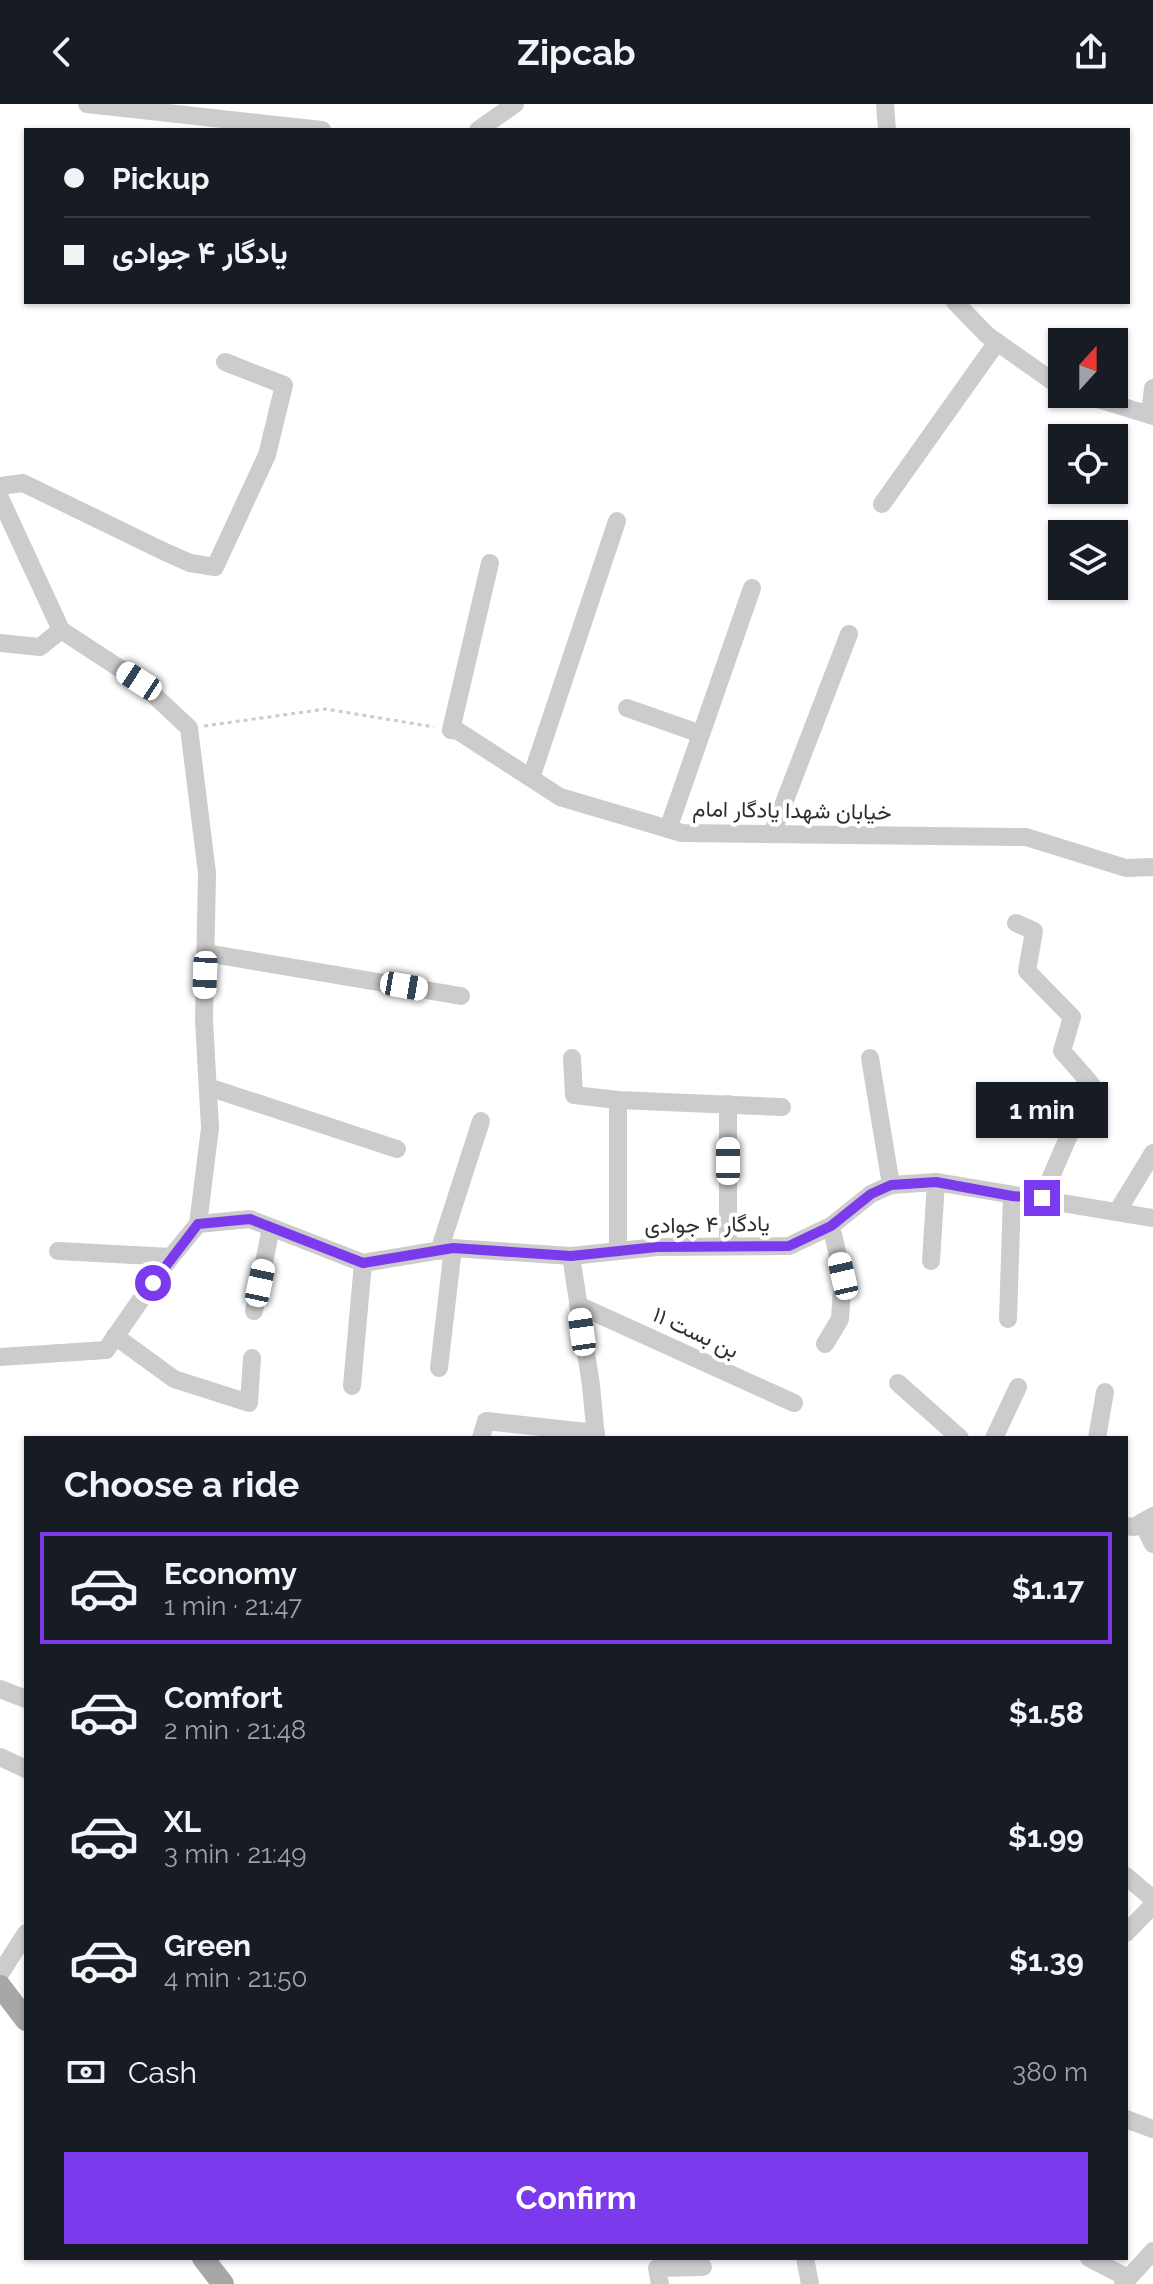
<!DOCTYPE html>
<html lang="en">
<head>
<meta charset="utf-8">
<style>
  body { margin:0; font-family:Raleway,Vazirmatn,sans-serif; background:#242831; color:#f1f3f6; height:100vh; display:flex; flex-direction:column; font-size:30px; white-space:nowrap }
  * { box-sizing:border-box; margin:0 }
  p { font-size:26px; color:#9ea1a6 }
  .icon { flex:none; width:44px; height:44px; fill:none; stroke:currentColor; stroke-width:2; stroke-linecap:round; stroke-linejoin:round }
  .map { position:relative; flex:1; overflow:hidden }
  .details { position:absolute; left:24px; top:1332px; width:1104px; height:824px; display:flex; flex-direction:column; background:#171b24; border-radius:0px; box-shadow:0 2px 6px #0004 }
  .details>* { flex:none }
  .top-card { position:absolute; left:24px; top:24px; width:1106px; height:176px; border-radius:0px; box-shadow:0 2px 6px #0004; display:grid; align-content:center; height:176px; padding:0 40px; background:#171b24 }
  .needle { width:52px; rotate:21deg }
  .fabs { position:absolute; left:1048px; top:224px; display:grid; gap:16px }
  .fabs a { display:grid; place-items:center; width:80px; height:80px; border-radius:0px; background:#171b24; box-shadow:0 2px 6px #0004; font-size:40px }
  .end { position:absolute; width:36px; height:36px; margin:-18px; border:10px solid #7c3aed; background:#fff; box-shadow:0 0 0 4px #fff }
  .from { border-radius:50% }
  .bubble { position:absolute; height:56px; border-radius:0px; background:#171b24; box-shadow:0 2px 6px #0004; font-size:26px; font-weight:700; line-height:56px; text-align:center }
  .car { position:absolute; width:24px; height:48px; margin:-24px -12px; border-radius:10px; box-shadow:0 0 6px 2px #0007; background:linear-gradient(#fff 24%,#345 0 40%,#fff 0 76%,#345 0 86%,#fff 0) }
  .top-card b { display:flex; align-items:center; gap:28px; height:76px; font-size:30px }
  .top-card b+b { border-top:2px solid #363941 }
  .top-card i { width:20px; height:20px; background:#f1f3f6 }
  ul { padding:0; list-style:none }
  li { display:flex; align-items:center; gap:24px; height:112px; margin:0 16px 12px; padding:0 24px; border:4px solid transparent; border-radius:0px }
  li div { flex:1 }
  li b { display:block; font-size:30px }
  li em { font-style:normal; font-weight:700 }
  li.on { border-color:#7c3aed }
  li>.icon { width:72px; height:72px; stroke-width:1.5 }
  h2 { padding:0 40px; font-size:36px; line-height:96px }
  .pay { display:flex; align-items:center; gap:20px; height:88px; padding:0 40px; font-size:30px }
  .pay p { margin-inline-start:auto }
  .primary-button { display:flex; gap:16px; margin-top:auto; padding:16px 40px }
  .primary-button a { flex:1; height:92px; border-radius:0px; background:#7c3aed; color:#fff; font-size:32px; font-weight:700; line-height:92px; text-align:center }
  header { display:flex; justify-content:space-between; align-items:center; height:104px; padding:0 40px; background:#171b24; font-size:36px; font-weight:700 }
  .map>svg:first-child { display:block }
</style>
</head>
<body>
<header><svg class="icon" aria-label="back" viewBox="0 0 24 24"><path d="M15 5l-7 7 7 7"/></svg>Zipcab<svg class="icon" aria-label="share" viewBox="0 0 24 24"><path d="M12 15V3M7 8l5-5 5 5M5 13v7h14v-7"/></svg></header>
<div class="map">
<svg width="1153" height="2180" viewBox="0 0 1153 2180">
  <rect width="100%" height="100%" fill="#fff"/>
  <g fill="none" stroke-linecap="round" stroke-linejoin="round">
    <polyline stroke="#ccc" stroke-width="3" stroke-dasharray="4 4" stroke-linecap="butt" points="204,622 326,605 434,623"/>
    <g stroke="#ccc" stroke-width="18">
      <polyline points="87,0 322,26"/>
      <polyline points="885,0 887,26"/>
      <polyline points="478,26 515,0"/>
      <polyline points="955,198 987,231 1062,284"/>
      <polyline points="1081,290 1153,312"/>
      <polyline points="1150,311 1153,284"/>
      <polyline points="0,382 23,379 163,447 190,459 215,463 267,351 284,281 225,258"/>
      <polyline points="0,394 61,526 139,577 189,624 207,769 204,916 210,1024 198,1120"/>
      <polyline points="882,400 997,238"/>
      <polyline points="0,539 40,543 61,526"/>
      <polyline points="627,604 701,630"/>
      <polyline points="451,626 458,627 560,693 682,729 1026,733 1126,764 1153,763"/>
      <polyline points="451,626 490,459"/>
      <polyline points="531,674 617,417"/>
      <polyline points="668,725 752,484"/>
      <polyline points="772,730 849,530"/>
      <polyline points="1016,819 1034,827 1027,867 1072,913 1062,947 1091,980 1042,1094"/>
      <polyline points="206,849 461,892"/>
      <polyline points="572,954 574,991 618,996 782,1003"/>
      <polyline points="870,954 891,1081"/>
      <polyline points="208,983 397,1045"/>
      <polyline points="618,996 618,1147"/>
      <polyline points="1117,1108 1153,1049"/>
      <polyline points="728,1142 728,1000"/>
      <polyline points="58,1147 171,1153"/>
      <polyline points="439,1147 481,1017"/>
      <polyline points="931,1157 936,1078"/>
      <polyline points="578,1201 794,1299"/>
      <polyline points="254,1207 271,1124"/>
      <polyline points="1008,1215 1012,1092"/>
      <polyline points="115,1232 174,1275 249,1299 252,1254"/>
      <polyline points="825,1240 840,1215 843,1172 831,1122"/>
      <polyline points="0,1253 106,1246 167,1158 198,1120 250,1115 363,1159 453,1144 571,1152"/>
      <polyline points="439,1264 453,1144"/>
      <polyline points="898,1279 960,1334"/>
      <polyline points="352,1282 363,1159"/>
      <polyline points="481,1334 486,1317 596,1329"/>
      <polyline points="596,1334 591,1281 571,1152 657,1143 789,1142 831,1122 871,1090 891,1081 936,1078 1153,1114"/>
      <polyline points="994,1334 1018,1283"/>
      <polyline points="1097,1334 1105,1288"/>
      <polyline points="1142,1418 1153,1440"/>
      <polyline points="1126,1422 1134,1423 1153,1412"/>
      <polyline points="0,1585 26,1595"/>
      <polyline points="0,1653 26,1665"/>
      <polyline points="1126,1772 1153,1795"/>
      <polyline points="1126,1829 1153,1801"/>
      <polyline points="0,1870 26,1829"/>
      <polyline points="1126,2015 1153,2025"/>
      <polyline points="805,2154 810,2180"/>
      <polyline points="1089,2154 1128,2174"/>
      <polyline points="660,2180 657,2164 703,2163"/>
      <polyline points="1123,2180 1153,2147"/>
    </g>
    <g stroke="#a7a7a7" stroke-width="22">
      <polyline points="0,1882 26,1916"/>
      <polyline points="203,2154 223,2180"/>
    </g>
  </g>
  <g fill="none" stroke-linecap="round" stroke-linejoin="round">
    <polyline stroke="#7c3aed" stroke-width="10" points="153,1179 198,1120 250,1115 363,1159 453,1144 571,1152 657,1143 789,1142 831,1122 871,1090 891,1081 936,1078 1012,1092 1042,1094"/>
  </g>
  <g text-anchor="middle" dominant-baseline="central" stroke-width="8" stroke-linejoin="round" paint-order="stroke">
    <g font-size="22" fill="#2f2f2f" stroke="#fff">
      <text transform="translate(792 706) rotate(1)">خیابان شهدا یادگار امام</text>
      <text transform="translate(707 1120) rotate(-1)">یادگار ۴ جوادی</text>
      <text transform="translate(696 1228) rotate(25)">بن بست ۱۱</text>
    </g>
  </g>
</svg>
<div class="fabs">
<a><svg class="needle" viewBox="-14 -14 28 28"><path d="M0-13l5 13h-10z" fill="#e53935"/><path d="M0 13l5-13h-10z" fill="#9ea1a6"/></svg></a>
<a><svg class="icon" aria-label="locate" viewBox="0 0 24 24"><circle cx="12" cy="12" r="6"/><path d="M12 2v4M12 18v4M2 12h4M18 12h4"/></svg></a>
<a><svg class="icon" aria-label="layers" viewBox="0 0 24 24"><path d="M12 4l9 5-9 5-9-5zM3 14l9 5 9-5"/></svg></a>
</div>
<i class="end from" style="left:153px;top:1179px"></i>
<i class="end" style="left:1042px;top:1094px"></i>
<div class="bubble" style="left:976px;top:978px;width:132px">1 min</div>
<i class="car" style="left:139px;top:577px;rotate:303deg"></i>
<i class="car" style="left:205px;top:871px;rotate:182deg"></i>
<i class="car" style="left:404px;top:882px;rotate:100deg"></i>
<i class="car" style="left:728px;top:1057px;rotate:0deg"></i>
<i class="car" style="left:843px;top:1172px;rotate:347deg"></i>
<i class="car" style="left:260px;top:1179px;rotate:12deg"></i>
<i class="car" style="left:582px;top:1228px;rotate:352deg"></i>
<div class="top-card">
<b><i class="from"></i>Pickup</b>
<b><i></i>یادگار ۴ جوادی</b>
</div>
<section class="details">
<h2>Choose a ride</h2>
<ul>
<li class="on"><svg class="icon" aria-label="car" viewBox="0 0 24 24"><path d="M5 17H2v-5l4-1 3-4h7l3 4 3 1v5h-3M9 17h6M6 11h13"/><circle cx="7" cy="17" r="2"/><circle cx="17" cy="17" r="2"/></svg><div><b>Economy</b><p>1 min · 21:47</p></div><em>$1.17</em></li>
<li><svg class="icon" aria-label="car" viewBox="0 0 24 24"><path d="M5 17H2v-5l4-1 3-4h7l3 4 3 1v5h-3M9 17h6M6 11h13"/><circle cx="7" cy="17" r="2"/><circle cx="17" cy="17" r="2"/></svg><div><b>Comfort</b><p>2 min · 21:48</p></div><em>$1.58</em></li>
<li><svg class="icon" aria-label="car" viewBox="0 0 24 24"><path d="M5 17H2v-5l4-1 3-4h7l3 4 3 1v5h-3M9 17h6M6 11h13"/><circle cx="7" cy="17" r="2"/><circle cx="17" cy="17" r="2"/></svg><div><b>XL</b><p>3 min · 21:49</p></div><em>$1.99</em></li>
<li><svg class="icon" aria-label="car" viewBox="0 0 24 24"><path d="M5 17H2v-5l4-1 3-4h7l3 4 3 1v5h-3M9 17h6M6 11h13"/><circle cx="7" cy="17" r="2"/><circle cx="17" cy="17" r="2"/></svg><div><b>Green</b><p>4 min · 21:50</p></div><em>$1.39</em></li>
</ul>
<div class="pay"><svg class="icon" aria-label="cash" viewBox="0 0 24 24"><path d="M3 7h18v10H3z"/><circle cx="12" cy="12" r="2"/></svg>Cash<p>380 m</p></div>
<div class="primary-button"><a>Confirm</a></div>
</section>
</div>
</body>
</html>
